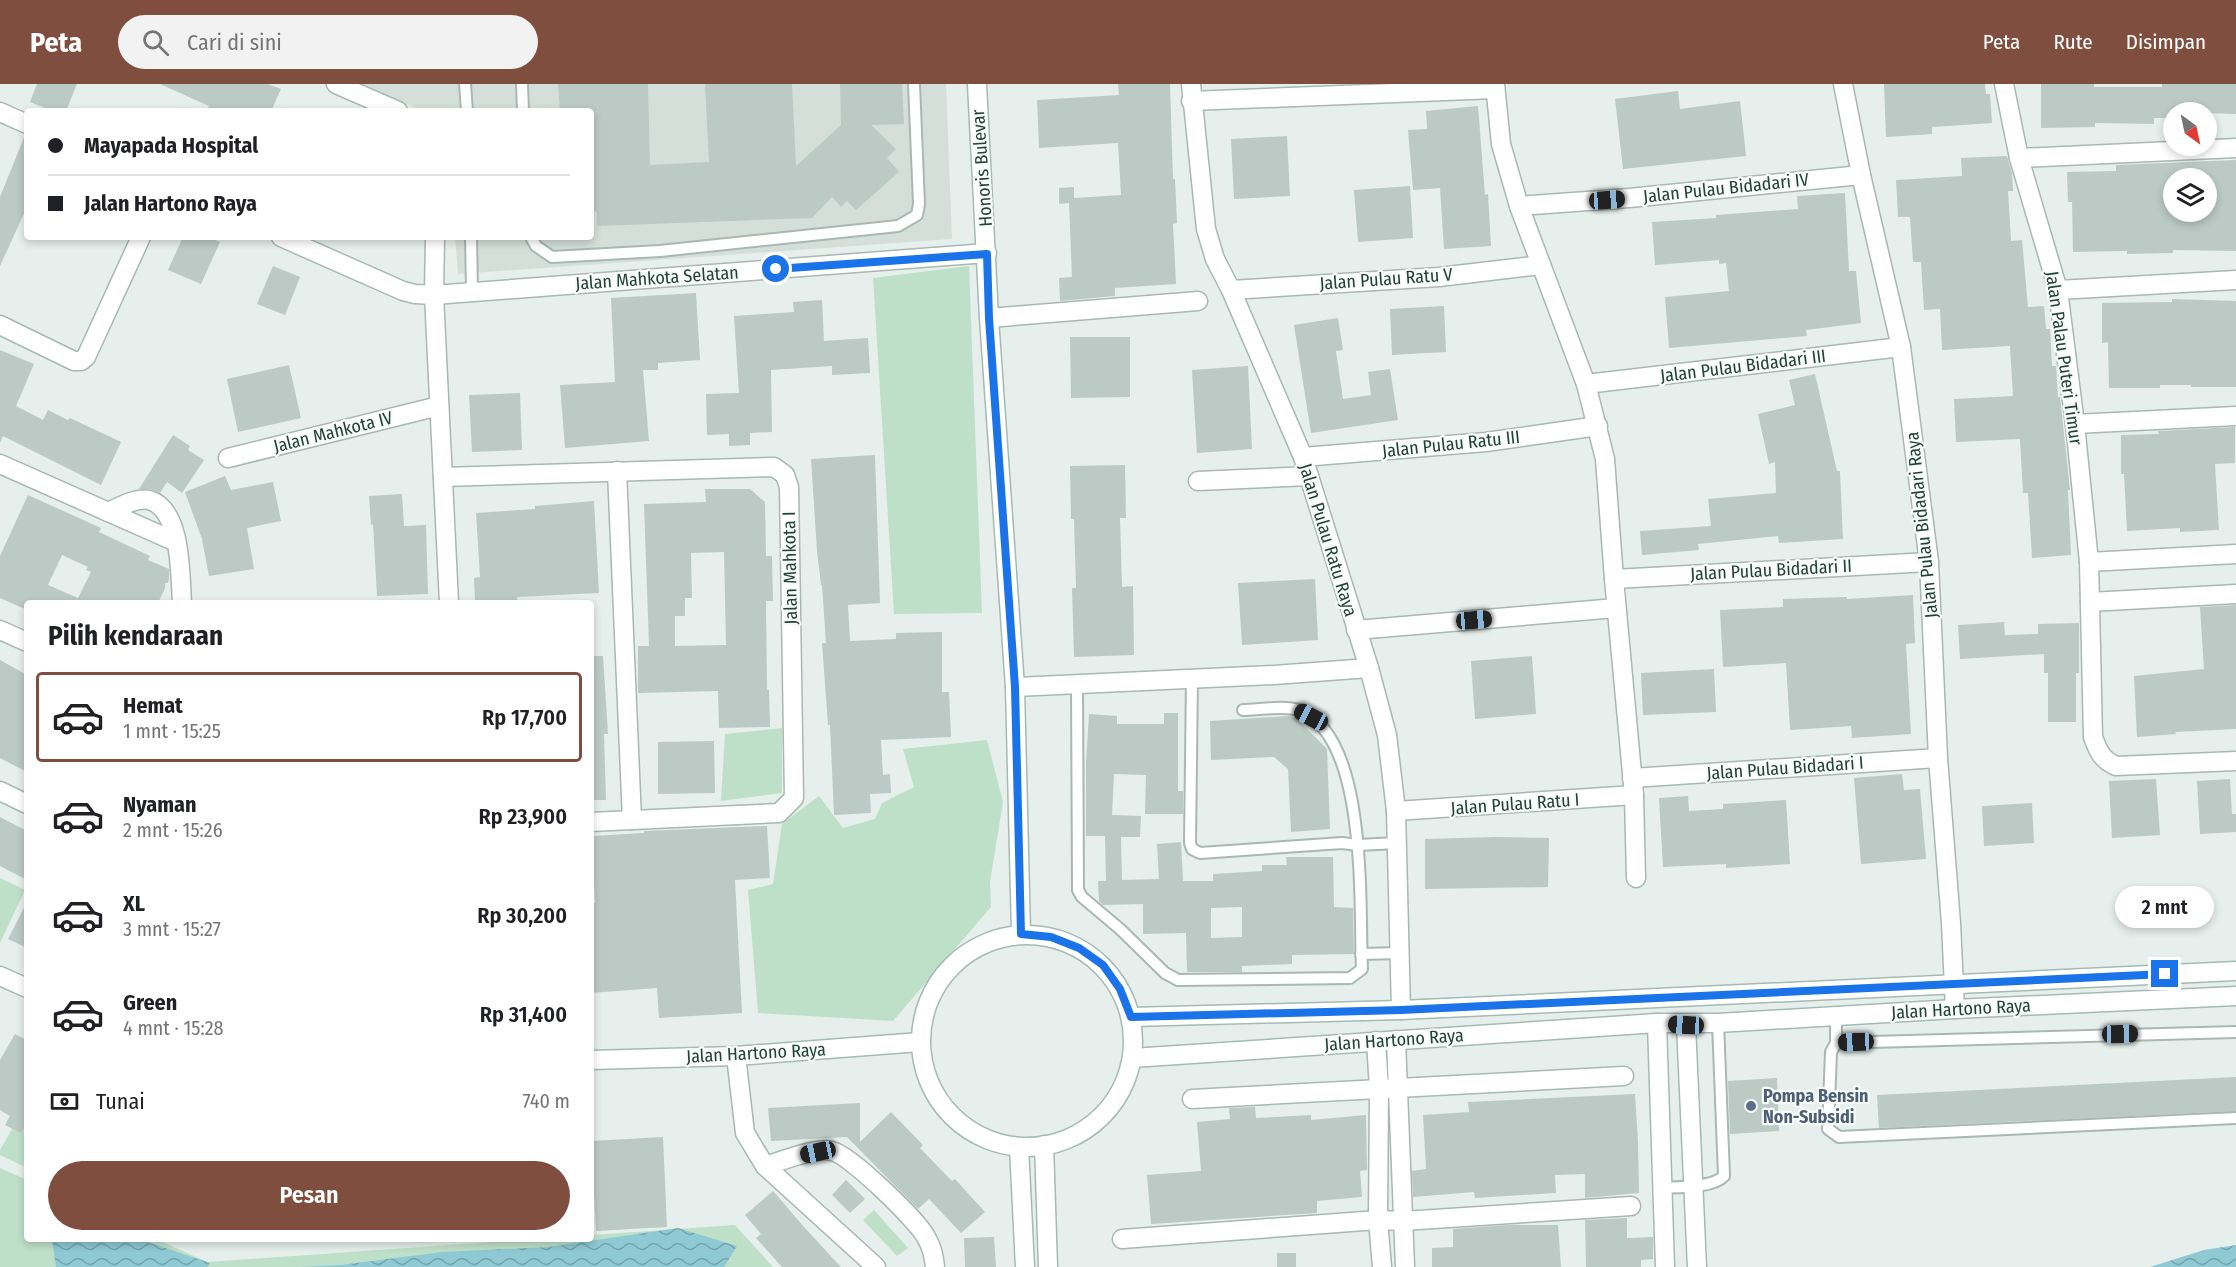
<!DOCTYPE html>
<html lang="id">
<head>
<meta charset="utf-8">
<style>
  body { margin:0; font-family:"Fira Sans Condensed",sans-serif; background:#f2f2f2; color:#202124; height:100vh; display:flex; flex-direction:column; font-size:22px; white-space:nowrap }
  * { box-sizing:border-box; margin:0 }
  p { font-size:20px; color:#757577 }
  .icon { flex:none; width:33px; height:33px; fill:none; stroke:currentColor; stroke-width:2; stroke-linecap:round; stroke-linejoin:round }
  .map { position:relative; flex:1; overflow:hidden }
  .details { position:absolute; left:24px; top:516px; width:570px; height:642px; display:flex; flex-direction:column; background:#fff; border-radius:6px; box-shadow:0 3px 9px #0003 }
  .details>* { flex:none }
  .hud { position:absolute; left:24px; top:24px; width:570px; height:132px; border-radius:6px; box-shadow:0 3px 9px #0003; display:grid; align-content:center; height:132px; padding:0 24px; background:#fff }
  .needle { width:39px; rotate:147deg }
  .buttons { position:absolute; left:2163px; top:18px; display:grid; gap:12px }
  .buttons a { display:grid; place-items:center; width:54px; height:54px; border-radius:50%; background:#fff; box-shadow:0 3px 9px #0003; font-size:30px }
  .end { position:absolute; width:27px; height:27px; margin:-14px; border:8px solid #1a73e8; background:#fff; box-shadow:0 0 0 3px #fff }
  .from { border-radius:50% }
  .bubble { position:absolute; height:42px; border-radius:21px; background:#fff; box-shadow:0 3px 9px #0003; font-size:20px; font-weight:600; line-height:42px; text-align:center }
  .car { position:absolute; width:18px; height:36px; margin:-18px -9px; border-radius:8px; box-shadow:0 0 4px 2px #0007; background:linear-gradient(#222 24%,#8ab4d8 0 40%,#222 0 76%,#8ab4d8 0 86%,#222 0) }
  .hud b { display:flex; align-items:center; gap:21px; height:57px; font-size:22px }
  .hud b+b { border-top:2px solid #e0e0e0 }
  .hud i { width:15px; height:15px; background:#202124 }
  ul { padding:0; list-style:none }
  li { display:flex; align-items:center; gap:18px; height:90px; margin:0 12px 9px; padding:0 12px; border:3px solid transparent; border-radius:6px }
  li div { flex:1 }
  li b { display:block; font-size:22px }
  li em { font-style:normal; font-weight:600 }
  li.selected { border-color:#7f4e3f }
  li>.icon { width:54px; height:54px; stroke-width:1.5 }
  h2 { padding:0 24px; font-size:27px; line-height:72px }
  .pay { display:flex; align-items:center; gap:15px; height:66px; padding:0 24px; font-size:22px }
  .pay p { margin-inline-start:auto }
  .button { display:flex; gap:12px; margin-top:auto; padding:12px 24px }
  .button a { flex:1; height:69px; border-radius:36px; background:#7f4e3f; color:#fff; font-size:24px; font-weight:600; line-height:69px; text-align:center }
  header { display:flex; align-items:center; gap:36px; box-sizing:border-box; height:84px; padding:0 30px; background:#7f4e3f; color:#fff }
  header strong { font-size:28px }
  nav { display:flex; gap:33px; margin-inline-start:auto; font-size:21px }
  .search { width:420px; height:54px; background:#f2f2f2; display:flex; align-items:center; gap:15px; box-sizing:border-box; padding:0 21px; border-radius:33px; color:#757577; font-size:22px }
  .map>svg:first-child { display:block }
</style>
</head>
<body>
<header>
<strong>Peta</strong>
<div class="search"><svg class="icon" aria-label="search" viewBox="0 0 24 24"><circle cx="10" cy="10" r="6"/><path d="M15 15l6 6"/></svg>Cari di sini</div>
<nav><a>Peta</a><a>Rute</a><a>Disimpan</a></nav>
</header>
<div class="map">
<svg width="2236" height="1183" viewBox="0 0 2236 1183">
  <defs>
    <pattern id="water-waves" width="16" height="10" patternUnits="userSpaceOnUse" patternTransform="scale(1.5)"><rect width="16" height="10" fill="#8ec9d4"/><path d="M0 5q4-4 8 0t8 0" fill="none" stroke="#74a5ad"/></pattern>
  </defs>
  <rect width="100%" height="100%" fill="#e6efeb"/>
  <polygon fill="#d4dfda" points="356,0 946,0 952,155 458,190 455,153 591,153 591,27 424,27"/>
  <g fill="#bfe0c8">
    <polygon points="969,182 982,529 894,530 873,194"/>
    <polygon points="782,644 782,709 721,717 725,650"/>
    <polygon points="987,656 1003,718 990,798 991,823 893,937 758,929 748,806 773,800 782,740 819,712 843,744 875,735 882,719 914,703 903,665"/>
    <polygon points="0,794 25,806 0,859"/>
    <polygon points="27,1019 27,1084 0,1071 0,1066"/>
    <polygon points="0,1084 27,1096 27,1155 156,1155 207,1178 535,1155 591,1155 591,1151 735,1141 773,1183 0,1183"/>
    <polygon points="874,1126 908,1164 897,1172 863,1136"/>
  </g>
  <g fill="url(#water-waves)">
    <polygon points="678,1144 737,1162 724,1183 300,1183 341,1181 442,1168 548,1163"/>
    <polygon points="52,1155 139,1155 210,1179 207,1183 56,1183"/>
    <polygon points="2236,1161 2236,1183 2150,1183 2204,1166"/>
  </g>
  <g fill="#bbcac4" fill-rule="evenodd">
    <polygon points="37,0 77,0 66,27 52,27 30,18"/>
    <polygon points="160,0 268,0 281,5 271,27 207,27 209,22"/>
    <polygon points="558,0 648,0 650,81 709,78 705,0 792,0 796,82 841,41 840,0 902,0 904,40 871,41 896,65 887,74 899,88 856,126 847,117 841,123 832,113 812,134 597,142 597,128 591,124 591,27 560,27"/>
    <polygon points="1118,0 1170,0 1173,95 1175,95 1177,139 1173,140 1176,200 1115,204 1115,212 1060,217 1059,194 1072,193 1069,119 1059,120 1059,104 1074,103 1074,114 1121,111 1118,59 1039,64 1037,16 1119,11"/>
    <polygon points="1884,0 1985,0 1986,10 1990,10 1992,39 1932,43 1932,50 1886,53"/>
    <polygon points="2041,0 2094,0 2094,3 2162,3 2162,0 2236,0 2236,30 2174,28 2174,34 2154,34 2154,40 2095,39 2095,43 2041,44"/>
    <polygon points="1678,7 1680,25 1740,17 1746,72 1623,85 1615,15"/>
    <polygon points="1478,22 1485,111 1488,110 1491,162 1444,165 1440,104 1413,106 1408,46 1427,45 1426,27"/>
    <polygon points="25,51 27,51 27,123 0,182 0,113"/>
    <polygon points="1287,52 1290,112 1234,115 1231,55"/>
    <polygon points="2007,72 2012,89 2013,107 2008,107 2011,157 2022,156 2028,223 2044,222 2046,245 2050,245 2052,282 2056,282 2058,313 2060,313 2070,406 2068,406 2071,471 2032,474 2028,409 2023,409 2020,355 1956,358 1954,315 2013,312 2010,262 1942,266 1940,225 1924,226 1921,178 1913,178 1910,133 1898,133 1896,96 1962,92 1961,74"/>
    <path d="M2236,76v91l-63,-1v3l-46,1v-3l-54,1 -1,-50h-4l-1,-30 49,-1v-6zM2174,94h32v35l-32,1z"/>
    <polygon points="1410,102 1413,154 1358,158 1354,106"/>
    <polygon points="1845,109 1849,187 1856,187 1861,239 1806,246 1807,252 1669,264 1665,213 1729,207 1726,179 1719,180 1719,176 1655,181 1652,138 1716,134 1716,131 1798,125 1797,112"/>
    <polygon points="183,153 208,153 220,158 201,200 168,186"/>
    <polygon points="273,182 300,193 285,231 257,220"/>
    <polygon points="696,209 700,276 658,279 658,286 643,286 649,357 565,364 560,301 615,298 611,214"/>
    <polygon points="2172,215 2236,217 2236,303 2191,303 2191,301 2160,301 2160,304 2109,304 2108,258 2102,259 2102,219 2172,218"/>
    <polygon points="822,216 824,257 868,254 870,289 832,291 832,282 771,286 772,348 750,349 750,361 729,362 729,350 707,351 706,310 739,309 734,232 794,228 793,218"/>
    <polygon points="1444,222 1446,268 1392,271 1390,225"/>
    <polygon points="1338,234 1343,266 1336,267 1343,315 1371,311 1368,288 1390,285 1398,336 1311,349 1294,241"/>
    <polygon points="1070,253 1130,253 1130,313 1071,314"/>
    <polygon points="0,266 34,280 16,322 43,336 48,326 68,336 70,334 121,358 101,401 3,352 0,359"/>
    <polygon points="289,281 301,334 238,348 227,295"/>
    <polygon points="1248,282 1252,365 1197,369 1192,286"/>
    <polygon points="1815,290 1837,387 1840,387 1843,455 1779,459 1778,452 1698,460 1699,466 1642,471 1640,447 1711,442 1708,415 1776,409 1775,378 1769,380 1758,330 1795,321 1789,296"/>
    <polygon points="520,309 522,366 472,368 469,311"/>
    <polygon points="2235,343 2235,379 2215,380 2219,446 2180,448 2180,444 2127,447 2124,390 2121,390 2121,351 2159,350 2158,347"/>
    <polygon points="173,351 190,362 188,366 204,376 182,409 167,398 160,409 150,405 139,405"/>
    <polygon points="875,371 880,519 848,521 850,557 896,555 896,549 942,548 942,608 949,608 951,653 881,656 883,691 890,690 891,709 870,710 871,729 834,731 830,641 828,641 822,559 826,559 822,501 821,501 817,467 811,375"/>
    <polygon points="1125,381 1126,434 1120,434 1122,503 1133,502 1134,571 1074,573 1072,504 1076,504 1074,435 1071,435 1070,382"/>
    <polygon points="225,392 231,406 273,398 281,437 247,444 254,485 209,492 202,455 185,408"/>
    <path d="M705,405h45l15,13 1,54h6l1,45h-7l1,89h2l1,37 -51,1 -1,-37 -80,2v-47h11l-5,-142 62,-2zM724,468l2,93 -51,1v-30h10v-18h7l-1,-45z"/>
    <polygon points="402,410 404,442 426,441 428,510 377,512 373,440 371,441 369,412"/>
    <path d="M28,411l73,33 -2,4 51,24 -2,4 21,9v10l-1,4h-3v5l-7,15h-131v7l-27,-12v-42zM62,471l26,12 -2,3 5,2 -13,26 -30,-13z"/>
    <polygon points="594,417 599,509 517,513 518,519 475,519 474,494 480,493 476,429 535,425 535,422"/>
    <polygon points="1315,495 1318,556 1242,561 1238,499"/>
    <polygon points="1913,511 1915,559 1906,560 1911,650 1852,654 1851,642 1790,646 1786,579 1723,583 1720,526 1783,523 1783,515 1847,513 1847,515"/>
    <polygon points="2236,521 2236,645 2175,648 2176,650 2137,653 2134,592 2204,585 2200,523"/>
    <polygon points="2004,538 2005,551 2038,550 2038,540 2079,539 2079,589 2076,589 2076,638 2048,638 2048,589 2044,589 2044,570 1960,575 1958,541"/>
    <polygon points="591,572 603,572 608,650 604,650 606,716 591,716"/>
    <polygon points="1532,572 1536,630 1475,635 1471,577"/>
    <polygon points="0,576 27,591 27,688 0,674"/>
    <polygon points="1714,585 1716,628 1643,631 1641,589"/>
    <path d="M1164,629h14v78h5v23h-38l1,-39 -32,-1 -2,41 29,1 -1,21h-19l1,43 37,-1 -2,-35 24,-2 2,39h30v-7l49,-3v-6h25l-1,-8h47l1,50 19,1 1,46 -62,1v9l-50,2v6h-55l-1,-39 -43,1v-30l-40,1 -4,-4 -1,-20h8l-1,-45h-19v-73l3,-49 28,2v8h47zM1242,823v30l-31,1v-30z"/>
    <polygon points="1289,632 1296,634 1327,665 1330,745 1291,748 1288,685 1274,673 1211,676 1210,637"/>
    <polygon points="714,657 715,709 658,710 658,658"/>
    <polygon points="1902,690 1904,706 1920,705 1926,775 1861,780 1854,694"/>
    <polygon points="2156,695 2160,751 2112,754 2109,697"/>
    <polygon points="2230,695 2232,730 2236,730 2236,748 2200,750 2197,697"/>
    <polygon points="1688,712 1689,727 1723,725 1723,720 1786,716 1790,780 1726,784 1726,780 1663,783 1659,714"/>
    <polygon points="2032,719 2034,759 1984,762 1982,722"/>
    <polygon points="0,733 27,747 27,796 0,782"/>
    <polygon points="767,742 770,794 735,796 742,929 659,934 657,904 591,909 591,819 595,819 592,752 644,749 644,747"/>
    <polygon points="1496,753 1549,754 1548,803 1425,805 1425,755"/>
    <polygon points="27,818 27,864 8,855"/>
    <polygon points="15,950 27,956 27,1039 21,1049 5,1041 10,1032 0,1026 0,976"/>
    <polygon points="2236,993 2236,1027 1879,1044 1877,1011"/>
    <polygon points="1777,994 1779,1047 1730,1050 1728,997"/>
    <polygon points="1635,1010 1638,1058 1639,1109 1585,1114 1585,1090 1555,1091 1556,1109 1475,1114 1474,1108 1413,1113 1412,1087 1426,1085 1423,1031 1469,1028 1468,1018"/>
    <polygon points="860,1019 860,1058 891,1028 923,1061 920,1064 952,1097 955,1095 985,1128 961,1149 929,1115 918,1125 847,1053 771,1057 768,1024"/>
    <polygon points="1255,1023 1256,1034 1311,1031 1311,1036 1366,1031 1367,1086 1360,1087 1362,1113 1317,1117 1317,1129 1151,1140 1147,1091 1201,1087 1197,1038 1230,1035 1229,1024"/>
    <polygon points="663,1053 667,1143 596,1147 591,1057"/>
    <polygon points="846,1096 865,1115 850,1129 832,1111"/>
    <polygon points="773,1107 804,1143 841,1183 782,1183 756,1154 761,1150 745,1131"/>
    <polygon points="1627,1134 1627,1154 1653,1153 1653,1175 1641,1176 1641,1183 1586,1183 1585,1136"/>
    <polygon points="1508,1141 1558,1141 1561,1183 1432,1183 1432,1164 1453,1163 1453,1145"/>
    <polygon points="994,1153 996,1183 965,1183 964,1154"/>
    <rect x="1277" y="1169" width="19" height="14"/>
  </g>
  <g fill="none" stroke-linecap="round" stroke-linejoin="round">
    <g stroke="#a8b8b2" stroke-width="14">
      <g id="lane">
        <polyline points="465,0 467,27"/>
        <polyline points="522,0 523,27"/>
        <polyline points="471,153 472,208"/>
        <polyline points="531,153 536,162 552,173 660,167 898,142 917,131 919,120 914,0"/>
        <polyline points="1192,594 1190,759 1192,765 1200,769 1342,759 1358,761 1397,759"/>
        <path d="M1077,601l1,205 4,7 38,32 45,44 13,7 172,-2 12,-9c-3,-62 7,-235 -64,-259 -13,-5 -41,0 -55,0"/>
        <polyline points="1361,870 1400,869"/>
        <polyline points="1836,932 1836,959"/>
        <polyline points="2236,948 1836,959 1831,968 1828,1045 1839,1053 2236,1034"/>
        <path d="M1662,1104c15,-1 51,0 62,-12l-6,-153"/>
      </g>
    </g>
    <g stroke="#a8b8b2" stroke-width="21">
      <g id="street">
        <polyline points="336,0 398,27"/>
        <polyline points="1191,0 1206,145 1215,175 1231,206 1303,373 1369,584 1387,651 1396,727 1401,926"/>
        <polyline points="1495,0 1501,60 1519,122 1586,300 1605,375 1614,495 1634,711 1636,794"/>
        <polyline points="1843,0 1861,91 1901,263 1929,478 1938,674 1951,839 1955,925"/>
        <path d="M2004,0l15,74 39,132 17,134 14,138 4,175c5,14 9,23 23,29l120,-5"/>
        <polyline points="1191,17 1495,5"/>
        <polyline points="0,28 27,40"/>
        <polyline points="2019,74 2236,64"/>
        <polyline points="1519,122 1629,114 1861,91"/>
        <polyline points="281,153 403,207 415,210 434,211 987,169"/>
        <polyline points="435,153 434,211 449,519"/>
        <polyline points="1231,206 1439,193 1541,181"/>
        <polyline points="2058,206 2236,196"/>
        <polyline points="989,234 1198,217"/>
        <polyline points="0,241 74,277 81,277 86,273 141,153"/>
        <polyline points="1586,300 1901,263"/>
        <polyline points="2075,340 2236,332"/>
        <polyline points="1303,373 1486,358 1598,342"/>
        <polyline points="228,374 439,322"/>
        <polyline points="0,380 176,458"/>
        <polyline points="617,387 632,736"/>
        <polyline points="443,393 774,383 785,391 789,403 794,714 779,729 591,738"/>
        <polyline points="1198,397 1309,392"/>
        <path d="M108,428c11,-5 29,-15 41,-12 33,9 31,75 33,103"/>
        <polyline points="2089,478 2236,470"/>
        <polyline points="1614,495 1929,478"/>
        <polyline points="2090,518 2236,510"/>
        <polyline points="0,546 27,558"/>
        <polyline points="1356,546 1616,524"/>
        <polyline points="1015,603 1274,591 1369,584"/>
        <polyline points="1632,694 1938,674"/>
        <polyline points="0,707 27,720"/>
        <polyline points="1396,727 1634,711"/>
        <polyline points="1396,956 1405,1183"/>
        <polyline points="1376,957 1379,1005 1378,1136 1382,1183"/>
        <polyline points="736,972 745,1049 765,1082 876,1183"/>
        <polyline points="1192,1015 1624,992"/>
        <path d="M765,1082c17,-5 50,-19 67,-15 17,3 85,69 94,86 6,10 8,18 9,30"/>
        <polyline points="1122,1155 1378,1136 1403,1137 1631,1122"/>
      </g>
    </g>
    <g stroke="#a4bbb3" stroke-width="21">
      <g id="secondary">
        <polyline points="977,0 989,234 1015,603 1021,850"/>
        <circle cx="1027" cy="957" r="106"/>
        <polyline points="0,892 27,904"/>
        <polyline points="1131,933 1401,926 2236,887"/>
        <polyline points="1657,939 1665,1183"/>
        <polyline points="1686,941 1697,1183"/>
        <polyline points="1132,974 1657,939 1718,939 1955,925 2236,912"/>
        <polyline points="591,976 736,972 920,958"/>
        <polyline points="1044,1061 1048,1183"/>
        <polyline points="1019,1063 1025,1183"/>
      </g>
    </g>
    <use href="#lane" stroke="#fff" stroke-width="10"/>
    <use href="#street" stroke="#fff" stroke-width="18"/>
    <use href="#secondary" stroke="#fff" stroke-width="18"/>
  </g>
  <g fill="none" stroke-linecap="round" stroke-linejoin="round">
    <polyline stroke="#1a73e8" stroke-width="8" points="776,185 987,170 989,234 1015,603 1021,850 1051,853 1079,864 1103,881 1120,905 1131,933 1401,926 2165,890"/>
  </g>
  <circle fill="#5c6f8a" stroke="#f7fbf9" stroke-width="2" cx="1751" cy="1022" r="6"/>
  <g text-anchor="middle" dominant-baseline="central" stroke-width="4.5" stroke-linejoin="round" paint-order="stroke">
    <g font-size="18" fill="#24423a" stroke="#f7fbf9">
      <text transform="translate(982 84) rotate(-94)">Honoris Bulevar</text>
      <text transform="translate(1726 104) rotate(-6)">Jalan Pulau Bidadari IV</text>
      <text transform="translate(657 194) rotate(-4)">Jalan Mahkota Selatan</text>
      <text transform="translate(1386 195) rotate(-4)">Jalan Pulau Ratu V</text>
      <text transform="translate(2064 274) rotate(82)">Jalan Palau Puteri Timur</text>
      <text transform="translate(1743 282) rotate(-7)">Jalan Pulau Bidadari III</text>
      <text transform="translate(333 348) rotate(-14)">Jalan Mahkota IV</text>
      <text transform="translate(1451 360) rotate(-6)">Jalan Pulau Ratu III</text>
      <text transform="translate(1922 441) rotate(-96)">Jalan Pulau Bidadari Raya</text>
      <text transform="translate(1328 456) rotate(73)">Jalan Pulau Ratu Raya</text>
      <text transform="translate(790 484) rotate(-91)">Jalan Mahkota I</text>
      <text transform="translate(1771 486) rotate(-3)">Jalan Pulau Bidadari II</text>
      <text transform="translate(1785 684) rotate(-4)">Jalan Pulau Bidadari I</text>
      <text transform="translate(1515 720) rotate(-4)">Jalan Pulau Ratu I</text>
      <text transform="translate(1961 925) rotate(-3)">Jalan Hartono Raya</text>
      <text transform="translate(1394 956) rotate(-4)">Jalan Hartono Raya</text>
      <text transform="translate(756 969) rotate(-3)">Jalan Hartono Raya</text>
    </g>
    <g font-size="18" font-weight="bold" fill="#4e5e75" stroke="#f7fbf9" text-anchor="start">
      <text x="1763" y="1012">Pompa Bensin<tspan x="1763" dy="21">Non-Subsidi</tspan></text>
    </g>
  </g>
</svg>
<div class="buttons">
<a><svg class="needle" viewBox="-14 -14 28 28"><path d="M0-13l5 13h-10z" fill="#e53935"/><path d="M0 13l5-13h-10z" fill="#757577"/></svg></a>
<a><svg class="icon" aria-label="layers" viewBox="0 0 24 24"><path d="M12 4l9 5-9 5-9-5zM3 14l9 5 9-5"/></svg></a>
</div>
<i class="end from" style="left:776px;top:185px"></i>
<i class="end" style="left:2165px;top:890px"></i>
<div class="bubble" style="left:2115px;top:802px;width:99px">2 mnt</div>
<i class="car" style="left:1607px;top:116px;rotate:86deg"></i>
<i class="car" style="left:1474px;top:536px;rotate:85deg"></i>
<i class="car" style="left:1311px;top:633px;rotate:298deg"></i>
<i class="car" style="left:1686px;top:941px;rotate:273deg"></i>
<i class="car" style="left:2120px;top:950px;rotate:89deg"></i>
<i class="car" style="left:1856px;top:958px;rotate:268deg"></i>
<i class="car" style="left:818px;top:1068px;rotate:258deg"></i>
<div class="hud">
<b><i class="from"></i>Mayapada Hospital</b>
<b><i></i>Jalan Hartono Raya</b>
</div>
<section class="details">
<h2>Pilih kendaraan</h2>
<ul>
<li class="selected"><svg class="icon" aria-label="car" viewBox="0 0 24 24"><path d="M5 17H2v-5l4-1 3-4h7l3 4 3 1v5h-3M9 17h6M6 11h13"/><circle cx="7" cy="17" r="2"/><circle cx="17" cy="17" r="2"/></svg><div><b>Hemat</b><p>1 mnt · 15:25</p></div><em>Rp 17,700</em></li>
<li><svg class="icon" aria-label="car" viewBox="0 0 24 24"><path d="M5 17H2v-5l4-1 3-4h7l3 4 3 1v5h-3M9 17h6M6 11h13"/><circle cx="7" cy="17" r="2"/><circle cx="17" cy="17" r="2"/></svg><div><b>Nyaman</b><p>2 mnt · 15:26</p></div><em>Rp 23,900</em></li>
<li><svg class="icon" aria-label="car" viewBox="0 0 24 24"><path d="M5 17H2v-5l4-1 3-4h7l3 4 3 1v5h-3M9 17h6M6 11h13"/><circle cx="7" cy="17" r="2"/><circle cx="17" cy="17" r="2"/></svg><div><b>XL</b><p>3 mnt · 15:27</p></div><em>Rp 30,200</em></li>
<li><svg class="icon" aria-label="car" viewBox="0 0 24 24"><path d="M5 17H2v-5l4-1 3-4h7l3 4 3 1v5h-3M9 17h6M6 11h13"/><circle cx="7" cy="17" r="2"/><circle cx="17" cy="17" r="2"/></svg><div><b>Green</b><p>4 mnt · 15:28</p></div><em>Rp 31,400</em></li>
</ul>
<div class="pay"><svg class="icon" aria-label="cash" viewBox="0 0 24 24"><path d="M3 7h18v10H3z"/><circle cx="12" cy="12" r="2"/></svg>Tunai<p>740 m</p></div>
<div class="button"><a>Pesan</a></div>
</section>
</div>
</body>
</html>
